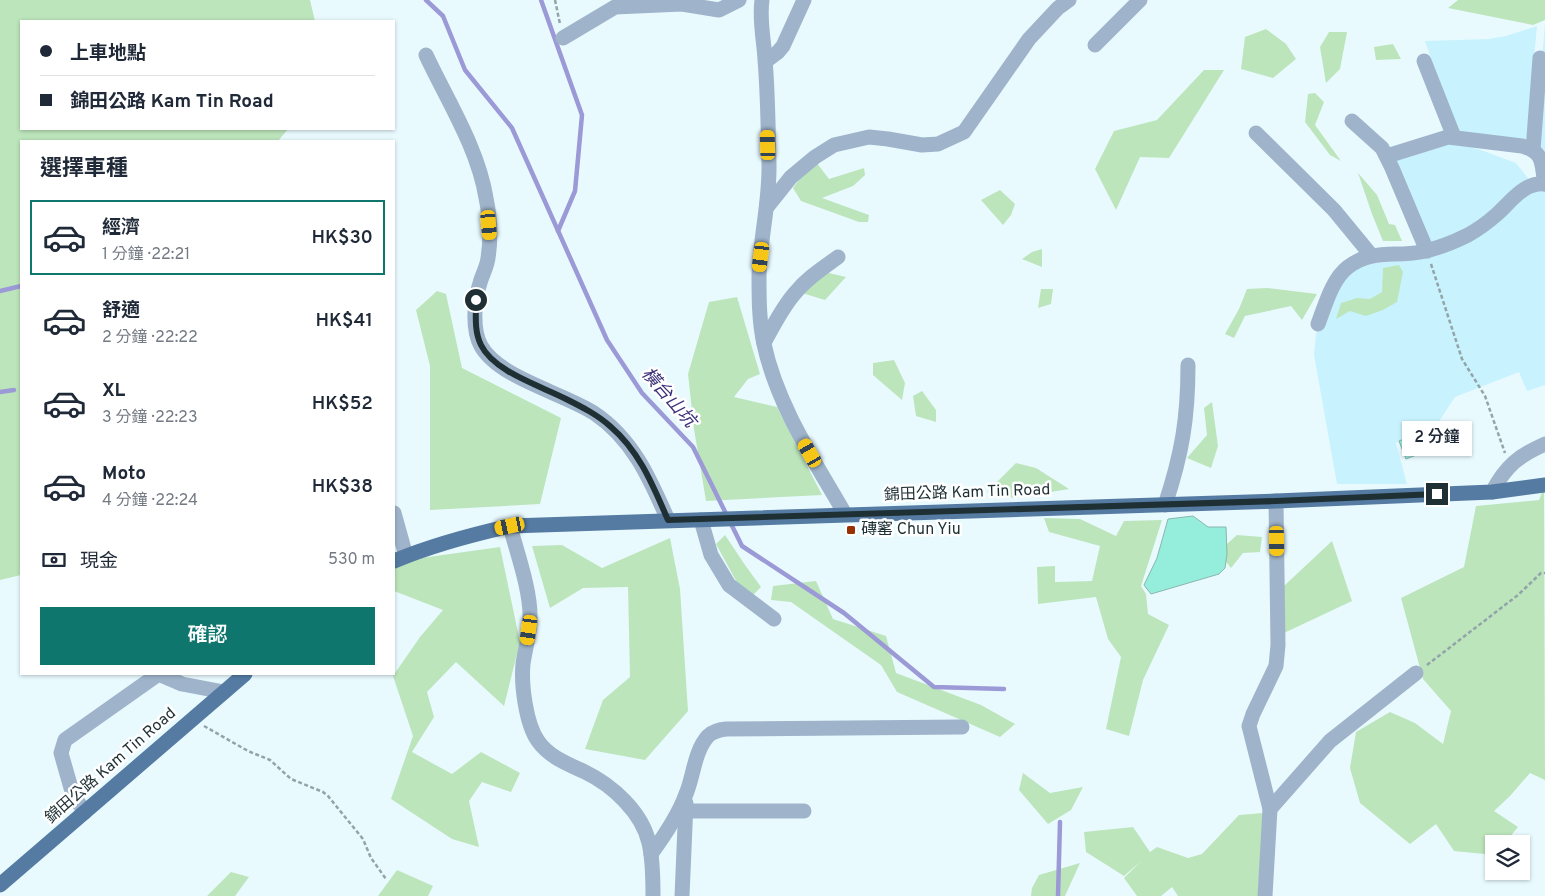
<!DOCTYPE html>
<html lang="zh-TW">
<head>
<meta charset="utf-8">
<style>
  body { margin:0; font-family:Overpass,"Noto Sans TC",sans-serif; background:#f2f2f3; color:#1f2937; height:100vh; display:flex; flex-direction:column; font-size:19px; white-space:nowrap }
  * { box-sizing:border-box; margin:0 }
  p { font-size:16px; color:#747a83 }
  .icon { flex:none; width:28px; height:28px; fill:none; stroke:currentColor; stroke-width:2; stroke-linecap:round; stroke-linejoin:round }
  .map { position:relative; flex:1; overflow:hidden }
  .panel { position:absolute; left:20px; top:140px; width:375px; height:535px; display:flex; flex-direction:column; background:#fff; border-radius:0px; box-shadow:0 1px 4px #0004 }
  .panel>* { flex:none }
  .guide { position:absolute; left:20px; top:20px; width:375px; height:110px; border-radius:0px; box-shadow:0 1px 4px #0004; display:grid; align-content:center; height:110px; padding:0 20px; background:#fff }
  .controls { position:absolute; left:1485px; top:835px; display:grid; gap:10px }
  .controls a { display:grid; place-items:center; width:45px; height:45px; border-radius:0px; background:#fff; box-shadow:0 1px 4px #0004; font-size:25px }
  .end { position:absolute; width:22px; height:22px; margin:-11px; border:6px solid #1f3035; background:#fff; box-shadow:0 0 0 2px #fff }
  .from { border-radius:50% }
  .bubble { position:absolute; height:35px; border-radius:0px; background:#fff; box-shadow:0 1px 4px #0004; font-size:16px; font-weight:600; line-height:35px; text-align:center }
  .car { position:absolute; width:15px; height:30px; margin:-15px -8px; border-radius:6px; box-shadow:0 0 4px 1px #0007; background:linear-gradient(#f5c518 24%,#345 0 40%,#f5c518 0 76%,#345 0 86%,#f5c518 0) }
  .guide b { display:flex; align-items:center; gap:18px; height:48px; font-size:19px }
  .guide b+b { border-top:1px solid #e0e1e3 }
  .guide i { width:12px; height:12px; background:#1f2937 }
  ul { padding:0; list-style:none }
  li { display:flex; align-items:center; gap:15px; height:75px; margin:0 10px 8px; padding:0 10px; border:2px solid transparent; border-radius:0px }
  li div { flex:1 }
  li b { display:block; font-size:19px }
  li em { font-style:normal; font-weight:600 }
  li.on { border-color:#0f766e }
  li>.icon { width:45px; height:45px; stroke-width:1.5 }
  h2 { padding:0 20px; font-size:22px; line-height:60px }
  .pay { display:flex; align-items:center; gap:12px; height:55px; padding:0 20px; font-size:19px }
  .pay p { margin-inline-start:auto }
  .button { display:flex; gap:10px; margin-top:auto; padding:10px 20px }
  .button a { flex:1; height:58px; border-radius:0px; background:#0f766e; color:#fff; font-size:20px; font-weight:600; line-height:58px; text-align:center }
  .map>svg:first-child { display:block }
</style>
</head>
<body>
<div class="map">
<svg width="1545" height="896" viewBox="0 0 1545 896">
  <rect width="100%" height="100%" fill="#e9faff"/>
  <g fill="#c8f3fe">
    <polygon points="1545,23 1545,176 1535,149"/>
    <polygon points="1537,26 1526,145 1457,135 1425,41 1488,39 1506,36"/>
    <polygon points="1444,140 1481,150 1516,163 1528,178 1522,186 1482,222 1428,245 1390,158"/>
    <polygon points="1538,190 1545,191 1545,385 1527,391 1519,372 1455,397 1438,423 1396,443 1407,484 1337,484 1314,355 1316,334 1345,276 1363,264 1410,260 1527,194"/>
  </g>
  <g fill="#bce5bc">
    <polygon points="0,0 310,0 315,21 21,21 21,129 288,129 278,141 21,141 21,575 0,580"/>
    <polygon points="1458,0 1545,0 1545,20 1533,25 1448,8"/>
    <polygon points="1266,29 1286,44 1296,59 1273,78 1241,69 1245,37"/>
    <polygon points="1329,32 1347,32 1340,69 1326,83 1320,47"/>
    <polygon points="1393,44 1401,59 1376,60 1374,47"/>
    <polygon points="1204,70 1224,70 1169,158 1140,157 1116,210 1095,169 1114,131 1157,120"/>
    <polygon points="1315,93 1324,102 1315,125 1341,161 1330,155 1305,122 1308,94"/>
    <polygon points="816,162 829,179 864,168 865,175 853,186 822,198 869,215 868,222 859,222 801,201 793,188 804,173"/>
    <polygon points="1358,173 1377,195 1389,224 1395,225 1402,241 1383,241 1372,214"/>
    <polygon points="1000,190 1015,204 1011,215 1003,225 981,200"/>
    <polygon points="1042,249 1042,267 1022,259 1032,252"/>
    <polygon points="1399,265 1403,272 1397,302 1383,310 1366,316 1350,311 1336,319 1341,303 1357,298 1370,299 1382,292 1383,268"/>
    <polygon points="825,272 846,277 825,300 802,293"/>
    <polygon points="1267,288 1317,294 1302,320 1291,306 1245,316 1234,338 1225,334 1239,309 1247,289"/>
    <polygon points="1041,289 1053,289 1051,304 1038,308"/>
    <polygon points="437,291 446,294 462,368 561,418 540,504 430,510 430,366 416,310"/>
    <polygon points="737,297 760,374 748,379 734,397 777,407 822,495 706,501 694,429 688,374 709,302"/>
    <polygon points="894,360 905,383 902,400 873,375 873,363"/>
    <polygon points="922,391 936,410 936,422 916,416 913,396"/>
    <polygon points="1212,402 1218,446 1211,468 1187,458 1207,435 1204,408"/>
    <polygon points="1016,463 1036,468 1069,489 1014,498 987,492"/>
    <polygon points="1544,487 1545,780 1530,773 1510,796 1494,811 1518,827 1504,844 1494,844 1494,855 1454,851 1436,824 1410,844 1360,803 1350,768 1356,732 1390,712 1415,723 1443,744 1451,711 1423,679 1401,598 1464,567 1476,506 1539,500"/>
    <polygon points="1044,518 1080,519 1116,536 1124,521 1162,520 1141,586 1146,594 1148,614 1169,625 1143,680 1129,736 1106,729 1121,657 1108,639 1096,597 1038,604 1037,567 1055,566 1055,582 1092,581 1100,546 1049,532"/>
    <polygon points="725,535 745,565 761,587 747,601 716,544"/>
    <polygon points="1237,535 1262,537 1260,552 1243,553 1231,568 1218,552"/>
    <polygon points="670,538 680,589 688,711 645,760 585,749 603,700 630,677 628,587 583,588 550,608 532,546 562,545 602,568"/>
    <polygon points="1332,541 1352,601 1284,633 1284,586"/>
    <polygon points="500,547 520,642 504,706 456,662 427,692 434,717 412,752 452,774 481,752 520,773 511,792 482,782 469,801 479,847 452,839 391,799 413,736 393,676 420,637 443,610 394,591 394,567 414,559"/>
    <polygon points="816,581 833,619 886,636 896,673 981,705 1015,724 1000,737 897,692 881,665 791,602 771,600 773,586"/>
    <polygon points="1023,773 1050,793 1083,787 1071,810 1048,824 1019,790"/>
    <polygon points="1263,813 1258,896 1178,896 1172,887 1161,896 1137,896 1124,878 1141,861 1124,876 1086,852 1084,832 1133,827 1150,852 1157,847 1188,858 1202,854 1239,815"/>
    <polygon points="1080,863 1065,896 1031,896 1032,888 1039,875"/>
    <polygon points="397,870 433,886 428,896 378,896"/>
    <polygon points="231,872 249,877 235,896 207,896"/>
  </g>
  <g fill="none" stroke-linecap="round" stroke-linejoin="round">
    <g stroke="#9b99d6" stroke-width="4.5">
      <polyline points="426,0 443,16 465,70 512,128 607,340 642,393 693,447 742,546 844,613 934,687 1004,689"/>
      <polyline points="541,0 582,115 575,191 558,231"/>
      <polyline points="0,291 21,286"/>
      <polyline points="0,392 14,390"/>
      <polyline points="1058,896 1060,822"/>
    </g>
  </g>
  <g fill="#95eddc" stroke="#8ab6ad">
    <polygon points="1431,428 1439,446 1406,459 1399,441"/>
    <polygon points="1193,516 1208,527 1226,527 1227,554 1225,568 1219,574 1151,594 1144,585 1157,558 1168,519"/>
  </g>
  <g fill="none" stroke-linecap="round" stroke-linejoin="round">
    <g stroke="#93a4a9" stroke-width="2.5" stroke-dasharray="4 2.5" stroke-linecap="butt">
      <polyline points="555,0 560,24"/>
      <polyline points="1431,264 1462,359 1485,396 1505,453"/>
      <polyline points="1427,665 1518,595 1541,573 1545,573"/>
      <polyline points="204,726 248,751 270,760 291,779 323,792 328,796 363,839 371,858 386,879"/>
    </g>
    <g stroke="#9fb4ca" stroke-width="15">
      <path d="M762,0c-3,20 2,40 3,60 3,34 3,69 4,103 1,38 -9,75 -10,113 0,22 0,46 5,68 13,61 50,116 81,170"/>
      <polyline points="563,38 615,7 682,4 719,10 739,0"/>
      <polyline points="1095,45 1140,0"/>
      <path d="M426,55c21,45 52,93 60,143 4,19 5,41 2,60 -1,9 -6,17 -8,25 -6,18 -8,47 1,63 18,32 82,47 113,67 39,26 56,66 74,107"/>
      <polyline points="766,61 778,52 783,46 804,0"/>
      <polyline points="1424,61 1454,137"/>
      <polyline points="1352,121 1382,148 1392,168 1427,251"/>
      <polyline points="1256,133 1334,210 1371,255"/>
      <polyline points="1533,150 1540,58"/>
      <path d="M1387,156l61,-19 74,9c23,7 19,17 23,38"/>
      <polyline points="767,207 791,177 815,157 834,145 869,137 888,139 922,145 938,144 964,132 1029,39 1058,8 1069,0"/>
      <path d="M1318,324c7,-18 14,-45 30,-57 24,-18 46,-10 73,-15 15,-3 33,-10 47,-17 9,-5 19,-12 28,-20 15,-13 27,-33 49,-31"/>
      <path d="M764,343c9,-17 18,-35 31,-50 12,-15 28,-25 43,-36"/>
      <path d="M1492,492c14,-26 26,-36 53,-48"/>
      <path d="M1165,505c17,-51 23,-87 23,-140"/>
      <polyline points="394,513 406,556"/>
      <polyline points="701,520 711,555 729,585 774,619"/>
      <path d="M510,526c7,27 21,65 20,93 0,15 -5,30 -7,45 -2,21 3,60 15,77 11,16 30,23 47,31 27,13 57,40 64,71 4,17 4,36 4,53"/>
      <polyline points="1270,809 1330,741 1416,673"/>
      <polyline points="686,811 804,811"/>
      <polyline points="85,812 73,795 61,753 65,740 157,675 161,675 182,684 224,692"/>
      <path d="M651,854c14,-19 27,-38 35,-60 8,-19 8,-42 22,-58 5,-5 11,-6 18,-7l236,-2"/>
      <polyline points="682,896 686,803"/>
      <polyline points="1265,896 1270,809 1249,726 1253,714 1276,666 1278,645 1276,501"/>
    </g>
    <g stroke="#557ba3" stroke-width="15">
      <path d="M394,561c38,-16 76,-26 116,-35l766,-25 216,-9 53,-7"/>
      <polyline points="0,885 245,674"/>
    </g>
  </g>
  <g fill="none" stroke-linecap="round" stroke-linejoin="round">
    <path stroke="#1f3035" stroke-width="6" d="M476,300c0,15 -2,31 5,45 13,27 60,41 85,54 16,8 32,16 45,28 29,25 42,59 57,93l608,-19 161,-7"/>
  </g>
  <rect fill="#973200" stroke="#fff" stroke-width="2" x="846" y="525" width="10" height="10" rx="2.5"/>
  <g text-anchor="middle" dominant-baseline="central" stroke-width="5" stroke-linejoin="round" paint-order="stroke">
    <g font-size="16" fill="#1f3035" stroke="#fff">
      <text transform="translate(967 493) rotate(-2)">錦田公路 Kam Tin Road</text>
      <text transform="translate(111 766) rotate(-41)">錦田公路 Kam Tin Road</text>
    </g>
    <g font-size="16" fill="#1f3035" stroke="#fff" text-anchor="start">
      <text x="861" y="530">磚窰 Chun Yiu</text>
    </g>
    <g font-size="18" font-style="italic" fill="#3c327a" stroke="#fff">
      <text transform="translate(668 398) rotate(49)">橫台山坑</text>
    </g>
  </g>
</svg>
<div class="controls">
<a><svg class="icon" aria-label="layers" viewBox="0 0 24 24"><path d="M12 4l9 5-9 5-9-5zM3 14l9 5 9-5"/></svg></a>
</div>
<i class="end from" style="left:476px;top:300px"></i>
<i class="end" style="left:1437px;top:494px"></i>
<div class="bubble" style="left:1402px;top:421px;width:70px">2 分鐘</div>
<i class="car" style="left:768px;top:145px;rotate:358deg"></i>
<i class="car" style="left:489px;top:225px;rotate:175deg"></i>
<i class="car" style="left:761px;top:257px;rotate:187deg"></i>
<i class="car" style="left:810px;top:453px;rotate:330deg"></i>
<i class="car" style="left:510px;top:526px;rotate:258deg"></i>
<i class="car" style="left:1277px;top:541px;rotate:179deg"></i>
<i class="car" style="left:529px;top:630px;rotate:188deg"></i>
<div class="guide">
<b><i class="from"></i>上車地點</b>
<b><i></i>錦田公路 Kam Tin Road</b>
</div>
<section class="panel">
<h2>選擇車種</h2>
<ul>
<li class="on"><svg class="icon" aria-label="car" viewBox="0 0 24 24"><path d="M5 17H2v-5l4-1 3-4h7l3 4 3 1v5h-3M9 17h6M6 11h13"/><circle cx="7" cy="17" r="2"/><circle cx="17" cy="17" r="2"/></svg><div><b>經濟</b><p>1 分鐘 · 22:21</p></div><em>HK$30</em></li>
<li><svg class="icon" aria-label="car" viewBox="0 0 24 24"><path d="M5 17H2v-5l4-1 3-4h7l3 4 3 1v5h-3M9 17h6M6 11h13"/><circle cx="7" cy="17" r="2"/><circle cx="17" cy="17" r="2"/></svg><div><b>舒適</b><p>2 分鐘 · 22:22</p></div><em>HK$41</em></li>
<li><svg class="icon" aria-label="car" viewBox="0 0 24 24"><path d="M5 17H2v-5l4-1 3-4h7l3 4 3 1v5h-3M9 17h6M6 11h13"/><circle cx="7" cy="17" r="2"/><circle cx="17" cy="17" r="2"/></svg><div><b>XL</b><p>3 分鐘 · 22:23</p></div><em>HK$52</em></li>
<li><svg class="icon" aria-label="car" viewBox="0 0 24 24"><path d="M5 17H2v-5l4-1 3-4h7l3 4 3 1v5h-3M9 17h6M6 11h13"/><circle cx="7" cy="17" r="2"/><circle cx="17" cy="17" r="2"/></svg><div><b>Moto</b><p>4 分鐘 · 22:24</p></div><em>HK$38</em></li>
</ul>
<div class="pay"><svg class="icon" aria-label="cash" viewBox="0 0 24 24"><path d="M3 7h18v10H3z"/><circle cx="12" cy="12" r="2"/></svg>現金<p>530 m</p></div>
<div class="button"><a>確認</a></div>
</section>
</div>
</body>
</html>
